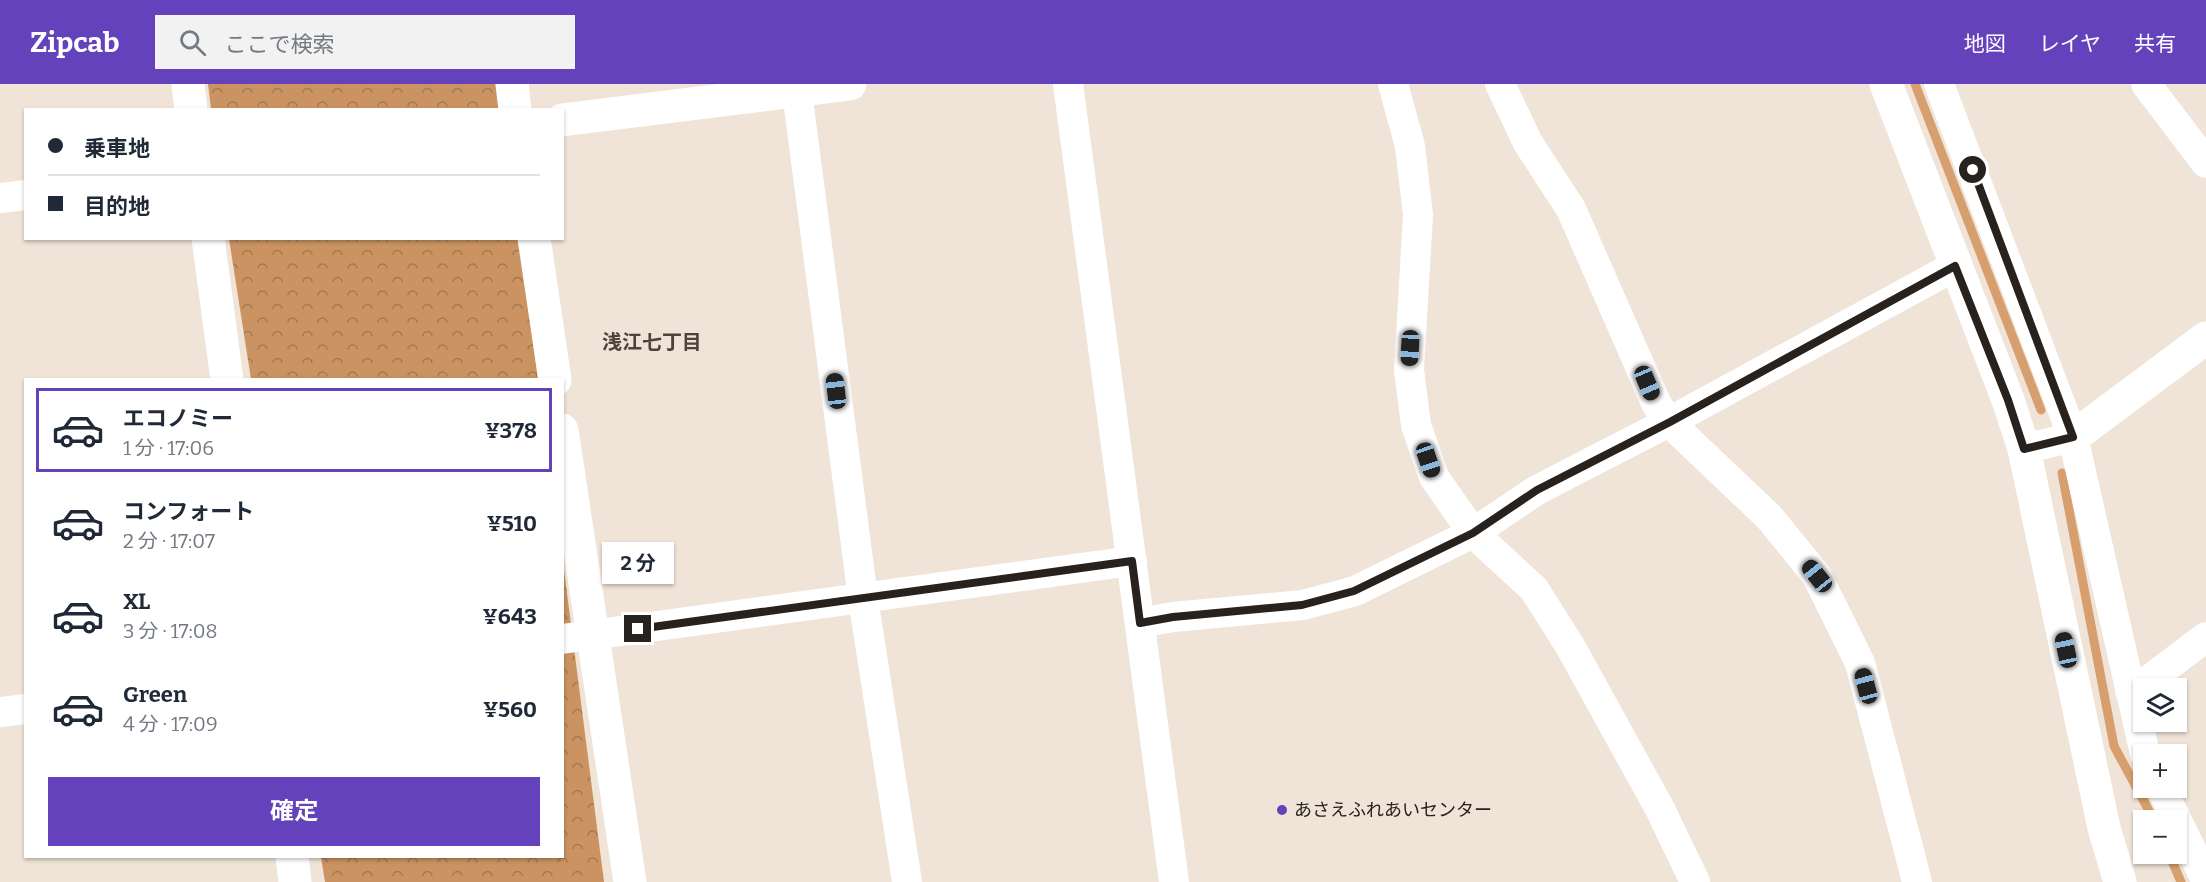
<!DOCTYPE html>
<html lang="ja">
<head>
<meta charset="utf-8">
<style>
  body { margin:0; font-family:Bitter,"Noto Sans JP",serif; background:#f2f2f3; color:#1f2937; height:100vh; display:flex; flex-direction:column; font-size:22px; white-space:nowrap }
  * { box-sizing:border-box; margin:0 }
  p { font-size:20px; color:#747a83 }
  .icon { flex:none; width:33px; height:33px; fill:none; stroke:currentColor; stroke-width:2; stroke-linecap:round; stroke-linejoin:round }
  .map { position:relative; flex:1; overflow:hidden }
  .details { position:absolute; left:24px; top:294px; width:540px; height:480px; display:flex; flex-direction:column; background:#fff; border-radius:0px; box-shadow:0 2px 4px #0004 }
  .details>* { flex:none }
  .top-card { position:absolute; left:24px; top:24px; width:540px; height:132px; border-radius:0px; box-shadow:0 2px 4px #0004; display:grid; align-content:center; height:132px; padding:0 24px; background:#fff }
  .controls { position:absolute; left:2133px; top:594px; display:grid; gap:12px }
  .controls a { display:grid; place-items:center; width:54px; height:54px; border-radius:0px; background:#fff; box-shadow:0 2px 4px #0004; font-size:30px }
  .end { position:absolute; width:27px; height:27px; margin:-14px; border:8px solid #27221e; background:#fff; box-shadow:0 0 0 3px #fff }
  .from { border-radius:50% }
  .bubble { position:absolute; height:42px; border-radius:0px; background:#fff; box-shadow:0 2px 4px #0004; font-size:20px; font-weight:700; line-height:42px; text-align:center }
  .car { position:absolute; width:18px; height:36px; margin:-18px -9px; border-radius:8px; box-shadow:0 0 4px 2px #0007; background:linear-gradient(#222 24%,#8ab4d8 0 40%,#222 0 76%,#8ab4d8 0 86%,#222 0) }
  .top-card b { display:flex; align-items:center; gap:21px; height:57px; font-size:22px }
  .top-card b+b { border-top:2px solid #e0e1e3 }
  .top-card i { width:15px; height:15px; background:#1f2937 }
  ul { padding:10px 0 0; list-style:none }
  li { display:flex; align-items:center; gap:18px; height:84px; margin:0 12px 9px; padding:0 12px; border:3px solid transparent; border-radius:0px }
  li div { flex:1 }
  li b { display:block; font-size:22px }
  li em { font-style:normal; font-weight:700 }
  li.on { border-color:#6442bb }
  li>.icon { width:54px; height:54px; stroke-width:1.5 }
  .primary-button { display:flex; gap:12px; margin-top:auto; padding:12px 24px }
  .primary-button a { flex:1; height:69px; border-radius:0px; background:#6442bb; color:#fff; font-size:24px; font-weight:700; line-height:69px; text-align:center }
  header { display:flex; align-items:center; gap:36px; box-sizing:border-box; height:84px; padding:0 30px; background:#6442bb; color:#fff }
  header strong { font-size:28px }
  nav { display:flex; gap:33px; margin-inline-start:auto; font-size:21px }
  .search { width:420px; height:54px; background:#f2f2f3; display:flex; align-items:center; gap:15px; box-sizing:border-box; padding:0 21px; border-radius:0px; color:#747a83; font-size:22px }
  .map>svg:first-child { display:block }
</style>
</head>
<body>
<header>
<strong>Zipcab</strong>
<div class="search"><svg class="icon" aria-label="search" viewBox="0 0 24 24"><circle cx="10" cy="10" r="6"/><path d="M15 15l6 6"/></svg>ここで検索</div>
<nav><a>地図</a><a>レイヤ</a><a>共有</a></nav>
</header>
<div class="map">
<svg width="2206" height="798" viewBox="0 0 2206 798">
  <defs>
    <pattern id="forest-crowns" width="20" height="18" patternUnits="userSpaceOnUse" patternTransform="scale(1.5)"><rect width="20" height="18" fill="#ca9361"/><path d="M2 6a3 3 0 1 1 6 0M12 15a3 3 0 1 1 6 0" fill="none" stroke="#a4784f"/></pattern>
  </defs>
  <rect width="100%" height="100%" fill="#f0e3d7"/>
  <g fill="url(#forest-crowns)">
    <polygon points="208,0 498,0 502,25 211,25"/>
    <polygon points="229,155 519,155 538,295 251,295"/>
    <polygon points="563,478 604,798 325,798 321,773 562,772"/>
  </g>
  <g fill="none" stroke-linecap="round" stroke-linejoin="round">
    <g stroke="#d79f6d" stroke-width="9">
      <polyline points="1915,0 2041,326"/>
      <polyline points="2062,389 2114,662 2154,736"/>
      <polyline points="2169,770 2181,798"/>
    </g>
    <g stroke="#fff" stroke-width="30">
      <polyline points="796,0 863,514 907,798"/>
      <polyline points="1068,0 1174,798"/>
      <polyline points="1393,0 1410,62 1418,131 1409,286 1416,341 1434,393 1473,449 1534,505 1570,562 1660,725 1695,798"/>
      <polyline points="1500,0 1528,59 1571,125 1657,321 1669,338 1769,433 1817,492 1860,579 1917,798"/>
      <polyline points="1939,0 2073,353 2145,670"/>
      <polyline points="2146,0 2206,79"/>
      <polyline points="0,114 26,111"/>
      <polyline points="2024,365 2073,353"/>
      <polyline points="1140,539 1173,533 1303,521 1355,507 1473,449 1537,406 1669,338 1955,182"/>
      <polyline points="562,555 1132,477"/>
      <polyline points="2130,607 2145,599 2206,553"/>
      <polyline points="0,628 26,625"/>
      <polyline points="2161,704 2206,796"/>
    </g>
    <g stroke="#fff" stroke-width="33">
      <polyline points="188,0 191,26"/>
      <polyline points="512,0 515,26"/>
      <polyline points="1886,0 2008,316 2024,365 2104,744 2120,798"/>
      <polyline points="562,36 850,0"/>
      <polyline points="208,154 227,296"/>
      <polyline points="534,154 555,296"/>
      <polyline points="562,346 630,798"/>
      <polyline points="2073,353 2206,254"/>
      <polyline points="292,772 295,798"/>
    </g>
  </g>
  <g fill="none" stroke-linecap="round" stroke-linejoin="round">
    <polyline stroke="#27221e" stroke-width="8" points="638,545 1132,477 1140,539 1173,533 1302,521 1354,507 1473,449 1537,406 1670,338 1955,182 2008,316 2024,365 2073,353 1973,86"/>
  </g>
  <circle fill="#6442bb" stroke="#f0e3d7" stroke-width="2" cx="1282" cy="726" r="6"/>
  <g text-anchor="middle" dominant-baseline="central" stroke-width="6" stroke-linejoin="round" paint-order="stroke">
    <g font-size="18" fill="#27221e" stroke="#f0e3d7" text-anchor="start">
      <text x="1294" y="726">あさえふれあいセンター</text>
    </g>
    <g font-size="20" font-weight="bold" fill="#4e433a" stroke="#f0e3d7">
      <text x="652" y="258">浅江七丁目</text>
    </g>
  </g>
</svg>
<div class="controls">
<a><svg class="icon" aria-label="layers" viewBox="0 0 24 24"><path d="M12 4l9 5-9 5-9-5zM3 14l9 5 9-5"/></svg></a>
<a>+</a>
<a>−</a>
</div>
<i class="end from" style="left:1973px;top:86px"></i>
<i class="end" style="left:638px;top:545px"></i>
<div class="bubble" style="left:602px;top:458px;width:72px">2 分</div>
<i class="car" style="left:1410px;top:264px;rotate:183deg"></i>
<i class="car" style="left:1647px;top:299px;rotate:157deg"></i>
<i class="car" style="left:836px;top:307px;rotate:353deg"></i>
<i class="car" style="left:1428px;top:376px;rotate:161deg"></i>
<i class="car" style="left:1817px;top:492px;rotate:321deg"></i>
<i class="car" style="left:2066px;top:566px;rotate:348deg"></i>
<i class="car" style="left:1866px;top:602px;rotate:345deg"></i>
<div class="top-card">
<b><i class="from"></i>乗車地</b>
<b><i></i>目的地</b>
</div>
<section class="details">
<ul>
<li class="on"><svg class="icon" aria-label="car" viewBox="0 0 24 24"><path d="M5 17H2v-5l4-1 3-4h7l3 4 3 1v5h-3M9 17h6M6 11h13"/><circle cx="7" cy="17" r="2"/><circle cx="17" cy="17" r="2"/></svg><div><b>エコノミー</b><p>1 分 · 17:06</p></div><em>¥378</em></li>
<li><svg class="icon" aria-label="car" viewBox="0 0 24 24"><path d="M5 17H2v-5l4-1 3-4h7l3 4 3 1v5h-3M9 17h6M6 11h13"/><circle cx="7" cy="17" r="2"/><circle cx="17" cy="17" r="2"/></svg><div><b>コンフォート</b><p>2 分 · 17:07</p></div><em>¥510</em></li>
<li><svg class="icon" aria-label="car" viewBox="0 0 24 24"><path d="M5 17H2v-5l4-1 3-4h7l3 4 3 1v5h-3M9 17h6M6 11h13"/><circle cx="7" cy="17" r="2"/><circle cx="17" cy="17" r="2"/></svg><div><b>XL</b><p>3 分 · 17:08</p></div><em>¥643</em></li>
<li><svg class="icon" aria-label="car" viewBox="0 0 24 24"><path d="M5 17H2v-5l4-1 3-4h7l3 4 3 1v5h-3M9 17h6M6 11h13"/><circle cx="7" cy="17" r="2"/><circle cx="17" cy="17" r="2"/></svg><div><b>Green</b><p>4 分 · 17:09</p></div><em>¥560</em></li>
</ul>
<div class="primary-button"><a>確定</a></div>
</section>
</div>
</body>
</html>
